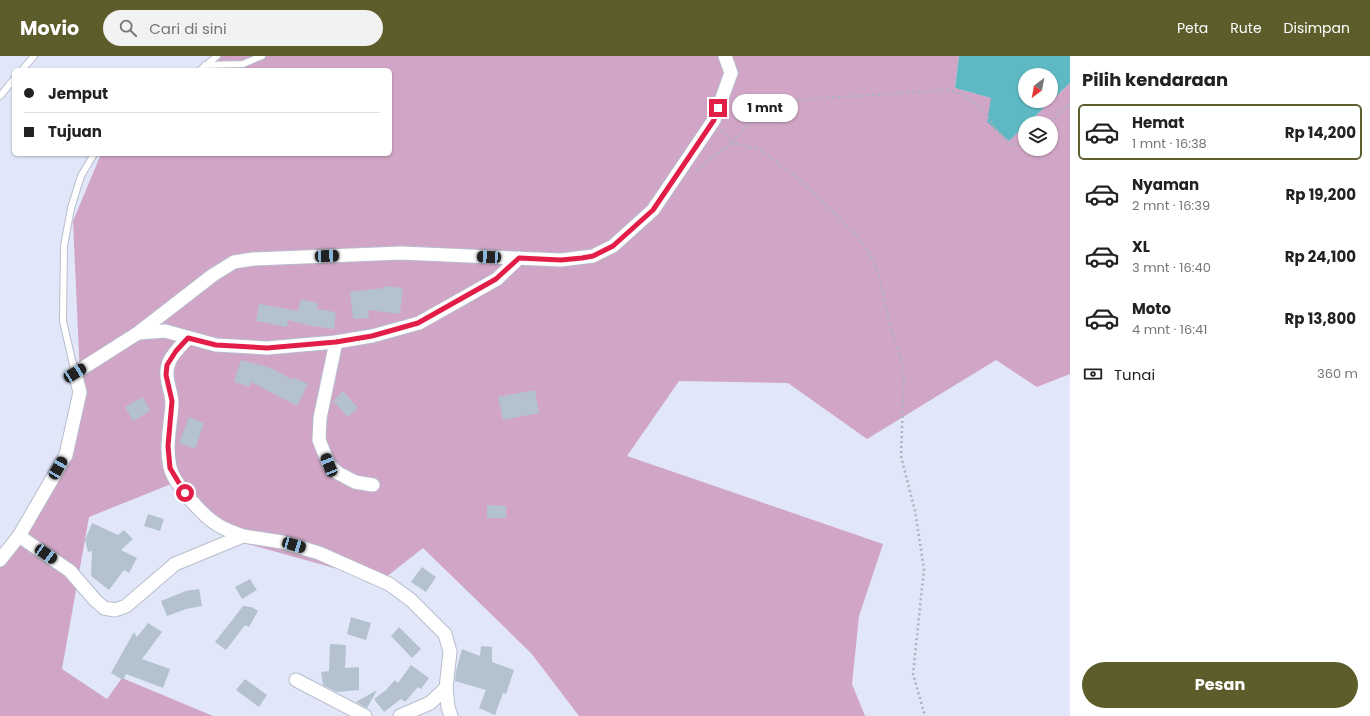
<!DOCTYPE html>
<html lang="id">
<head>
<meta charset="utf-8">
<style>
  body { margin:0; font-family:Poppins,sans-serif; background:#f2f2f2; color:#222; height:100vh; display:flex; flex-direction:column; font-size:15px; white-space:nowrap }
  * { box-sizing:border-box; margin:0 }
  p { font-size:13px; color:#767676 }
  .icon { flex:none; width:22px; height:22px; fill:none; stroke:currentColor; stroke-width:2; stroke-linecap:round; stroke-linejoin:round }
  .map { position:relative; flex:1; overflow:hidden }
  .drawer { display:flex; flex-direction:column; background:#fff; width:300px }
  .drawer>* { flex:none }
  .top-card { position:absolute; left:12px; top:12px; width:380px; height:88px; border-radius:6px; box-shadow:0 1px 3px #0004; display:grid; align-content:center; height:88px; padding:0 12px; background:#fff }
  .needle { width:26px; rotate:212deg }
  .buttons { position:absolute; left:1018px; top:12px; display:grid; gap:8px }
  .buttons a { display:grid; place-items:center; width:40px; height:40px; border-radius:50%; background:#fff; box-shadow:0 1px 3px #0004; font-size:20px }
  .end { position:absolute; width:18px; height:18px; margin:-9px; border:5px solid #e11d48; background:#fff; box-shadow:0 0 0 2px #fff }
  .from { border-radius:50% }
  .bubble { position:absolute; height:28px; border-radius:14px; background:#fff; box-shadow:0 1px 3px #0004; font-size:13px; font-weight:700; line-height:28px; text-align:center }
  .car { position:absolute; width:12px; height:24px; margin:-12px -6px; border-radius:5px; box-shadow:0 0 3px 1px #0007; background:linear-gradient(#222 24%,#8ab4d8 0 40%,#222 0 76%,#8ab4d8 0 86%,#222 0) }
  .top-card b { display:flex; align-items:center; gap:14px; height:38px; font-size:15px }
  .top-card b+b { border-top:1px solid #e0e0e0 }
  .top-card i { width:10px; height:10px; background:#222 }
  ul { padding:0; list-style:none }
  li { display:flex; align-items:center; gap:12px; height:56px; margin:0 8px 6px; padding:0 4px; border:2px solid transparent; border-radius:6px }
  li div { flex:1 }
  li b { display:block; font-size:15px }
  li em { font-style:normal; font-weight:700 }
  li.on { border-color:#5c5d2a }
  li>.icon { width:36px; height:36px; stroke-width:1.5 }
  h2 { padding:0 12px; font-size:18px; line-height:48px }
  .pay { display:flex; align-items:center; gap:10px; height:44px; padding:0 12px; font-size:15px }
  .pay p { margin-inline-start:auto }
  .action { display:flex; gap:8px; margin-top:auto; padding:8px 12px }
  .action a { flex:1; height:46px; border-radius:24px; background:#5c5d2a; color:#fff; font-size:16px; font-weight:700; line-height:46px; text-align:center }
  header { display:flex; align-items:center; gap:24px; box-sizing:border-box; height:56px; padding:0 20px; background:#5c5d2a; color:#fff }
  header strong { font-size:19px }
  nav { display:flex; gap:22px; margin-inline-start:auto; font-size:14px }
  .search { width:280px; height:36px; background:#f2f2f2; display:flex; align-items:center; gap:10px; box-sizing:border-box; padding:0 14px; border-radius:22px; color:#767676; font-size:15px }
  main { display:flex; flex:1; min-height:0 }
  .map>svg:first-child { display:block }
</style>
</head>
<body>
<header>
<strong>Movio</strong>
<div class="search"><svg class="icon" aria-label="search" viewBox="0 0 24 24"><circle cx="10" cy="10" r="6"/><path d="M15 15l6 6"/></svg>Cari di sini</div>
<nav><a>Peta</a><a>Rute</a><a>Disimpan</a></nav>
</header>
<main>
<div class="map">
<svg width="1070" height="660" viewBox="0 0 1070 660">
  <rect width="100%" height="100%" fill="#e1e7f8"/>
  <polygon fill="#d1a5c5" points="219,0 959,0 955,32 991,42 1008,85 1025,69 1025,93 1051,93 1051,67 1028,67 1070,27 1070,318 1037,331 996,304 867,383 788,327 679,325 627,400 883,488 859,560 852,628 865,660 579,660 531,597 423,492 381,525 233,484 181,424 89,461 62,613 107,643 122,622 213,660 0,660 0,496 62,420 81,342 73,165 101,98 390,98 390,14 205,14"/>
  <polygon fill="#5fb9c4" points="959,0 1070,0 1070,27 1051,45 1051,19 1025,19 1025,45 1051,45 1028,67 1025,67 1025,69 1009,85 987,66 991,42 955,32"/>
  <g fill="#b3c2ce">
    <polygon points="384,230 403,232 400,258 368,254 369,262 353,263 350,236 384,232"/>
    <polygon points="301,243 318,247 317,253 336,256 334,273 312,270 288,264 287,271 256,265 259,248 298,255"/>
    <polygon points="241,304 271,312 293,324 294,322 308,328 297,350 251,326 250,331 234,326"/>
    <polygon points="535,334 539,357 503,364 498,341"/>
    <polygon points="343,335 358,352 348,361 333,345"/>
    <polygon points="143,341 150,355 133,365 125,351"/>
    <polygon points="189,361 204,367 195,393 179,387"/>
    <polygon points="487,449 506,450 506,462 487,462"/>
    <polygon points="148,458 164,463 160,475 144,470"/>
    <polygon points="92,467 118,479 124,474 133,483 121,494 137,502 129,517 124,514 109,534 91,520 92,495 88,496 85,484"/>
    <polygon points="422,511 436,521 426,536 411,526"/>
    <polygon points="250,523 257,534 242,543 235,531"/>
    <polygon points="199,533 202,550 186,553 167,560 161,545 186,535"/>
    <polygon points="243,550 252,551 258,555 249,571 245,569 226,594 215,586"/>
    <polygon points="351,561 371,567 366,584 347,578"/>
    <polygon points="148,567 162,576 142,603 170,613 163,632 126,618 123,624 111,617 134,576 137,581"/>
    <polygon points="399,571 421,593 412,602 391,580"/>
    <polygon points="330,588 346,589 345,612 359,611 359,634 337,636 323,629 321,616 329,615"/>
    <polygon points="481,590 492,591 492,606 514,614 506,638 503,637 495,659 479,652 486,634 455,625 456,615 462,593 480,600"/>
    <polygon points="411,609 429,622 421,633 418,631 405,646 401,643 384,656 374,643 386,634 395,624 398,627"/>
    <polygon points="245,623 267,639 259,651 236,634"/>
    <polygon points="377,634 367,652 356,646"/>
  </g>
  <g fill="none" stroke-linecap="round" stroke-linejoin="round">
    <g stroke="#b8bdcd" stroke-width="8">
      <g id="service">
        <polyline points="205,9 243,8 262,0"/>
        <polyline points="22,14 34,0"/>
        <polyline points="200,14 217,0"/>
        <polyline points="0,40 14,23"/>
        <polyline points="75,317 63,265 64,190 71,152 81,120 94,98"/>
      </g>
    </g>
    <g stroke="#b8bdcd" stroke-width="15">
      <g id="minor">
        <polyline points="139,277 165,275 216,289 267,292 336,286 372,280 419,267 497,223 519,202"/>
        <path d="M188,282c-13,14 -25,24 -20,44 1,7 4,14 4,21 -1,21 -7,43 -2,64 3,16 34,50 48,58 8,5 17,8 25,11"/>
        <polyline points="336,286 320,362 319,384 329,409 338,417 355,426 373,429"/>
        <polyline points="19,480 70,515 95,544 104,552 115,554 126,550 175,508 243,480 282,486 319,497 389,528 411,544 445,578 450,596 446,632 448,651 451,660"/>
        <polyline points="0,504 19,480 66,399 80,336 75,317 138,277 213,219 234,206 253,203 401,197 561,204 593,200 613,190 653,154 714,64 731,17 725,0"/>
        <polyline points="296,624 365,660"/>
        <polyline points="400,660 430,647 446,632"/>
      </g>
    </g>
    <g stroke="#acb1be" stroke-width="2.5" stroke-dasharray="2 3" stroke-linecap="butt">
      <polyline points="1050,67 1070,47"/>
      <polyline points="722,74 732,87 759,93 798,122 857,179 871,200 879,219 889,266 904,314 901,400 915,455 924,513 913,618 925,660"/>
      <polyline points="698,114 715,99 732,87 750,66 782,45 947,34 961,38 980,51 1003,82 1011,88 1025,90"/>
    </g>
    <use href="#service" stroke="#fff" stroke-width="6"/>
    <use href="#minor" stroke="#fff" stroke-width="13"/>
  </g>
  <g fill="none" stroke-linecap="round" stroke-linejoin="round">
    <polyline stroke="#e11d48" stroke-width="5" points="185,437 170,412 168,390 172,345 166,319 167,309 176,295 188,282 216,289 267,292 336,286 372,280 418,267 496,223 519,202 561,204 582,202 593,200 613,190 653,154 714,64 718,52"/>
  </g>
</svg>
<div class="buttons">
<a><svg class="needle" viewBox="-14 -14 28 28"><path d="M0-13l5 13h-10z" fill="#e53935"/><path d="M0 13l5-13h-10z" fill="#767676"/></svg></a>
<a><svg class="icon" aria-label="layers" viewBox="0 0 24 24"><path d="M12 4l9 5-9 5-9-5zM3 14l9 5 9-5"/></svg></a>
</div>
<i class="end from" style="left:185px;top:437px"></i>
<i class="end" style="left:718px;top:52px"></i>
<div class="bubble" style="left:732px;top:38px;width:66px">1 mnt</div>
<i class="car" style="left:327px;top:200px;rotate:88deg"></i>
<i class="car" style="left:489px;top:201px;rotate:273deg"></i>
<i class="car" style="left:75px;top:317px;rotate:58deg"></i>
<i class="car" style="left:329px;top:409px;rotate:338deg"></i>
<i class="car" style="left:58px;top:412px;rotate:30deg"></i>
<i class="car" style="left:294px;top:489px;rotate:106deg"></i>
<i class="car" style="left:46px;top:498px;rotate:125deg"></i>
<div class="top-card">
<b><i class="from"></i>Jemput</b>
<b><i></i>Tujuan</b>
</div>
</div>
<section class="drawer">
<h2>Pilih kendaraan</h2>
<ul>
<li class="on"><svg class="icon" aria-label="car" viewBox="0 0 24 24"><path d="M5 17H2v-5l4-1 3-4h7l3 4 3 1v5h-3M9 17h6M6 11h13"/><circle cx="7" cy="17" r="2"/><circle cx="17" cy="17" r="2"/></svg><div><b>Hemat</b><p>1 mnt · 16:38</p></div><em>Rp 14,200</em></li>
<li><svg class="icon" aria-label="car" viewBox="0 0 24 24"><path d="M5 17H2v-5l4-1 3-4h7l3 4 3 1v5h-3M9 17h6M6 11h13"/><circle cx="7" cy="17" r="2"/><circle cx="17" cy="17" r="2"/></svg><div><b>Nyaman</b><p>2 mnt · 16:39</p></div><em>Rp 19,200</em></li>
<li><svg class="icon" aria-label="car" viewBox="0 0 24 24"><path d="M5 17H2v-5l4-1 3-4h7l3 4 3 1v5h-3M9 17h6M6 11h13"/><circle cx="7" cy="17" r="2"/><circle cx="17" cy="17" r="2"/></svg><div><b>XL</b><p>3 mnt · 16:40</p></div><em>Rp 24,100</em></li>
<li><svg class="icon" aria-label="car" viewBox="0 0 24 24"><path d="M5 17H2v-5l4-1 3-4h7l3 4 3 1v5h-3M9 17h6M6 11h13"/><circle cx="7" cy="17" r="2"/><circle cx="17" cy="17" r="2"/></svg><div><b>Moto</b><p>4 mnt · 16:41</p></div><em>Rp 13,800</em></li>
</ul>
<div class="pay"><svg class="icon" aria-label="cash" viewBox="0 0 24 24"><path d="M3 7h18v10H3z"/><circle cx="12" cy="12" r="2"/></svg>Tunai<p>360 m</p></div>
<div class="action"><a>Pesan</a></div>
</section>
</main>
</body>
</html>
